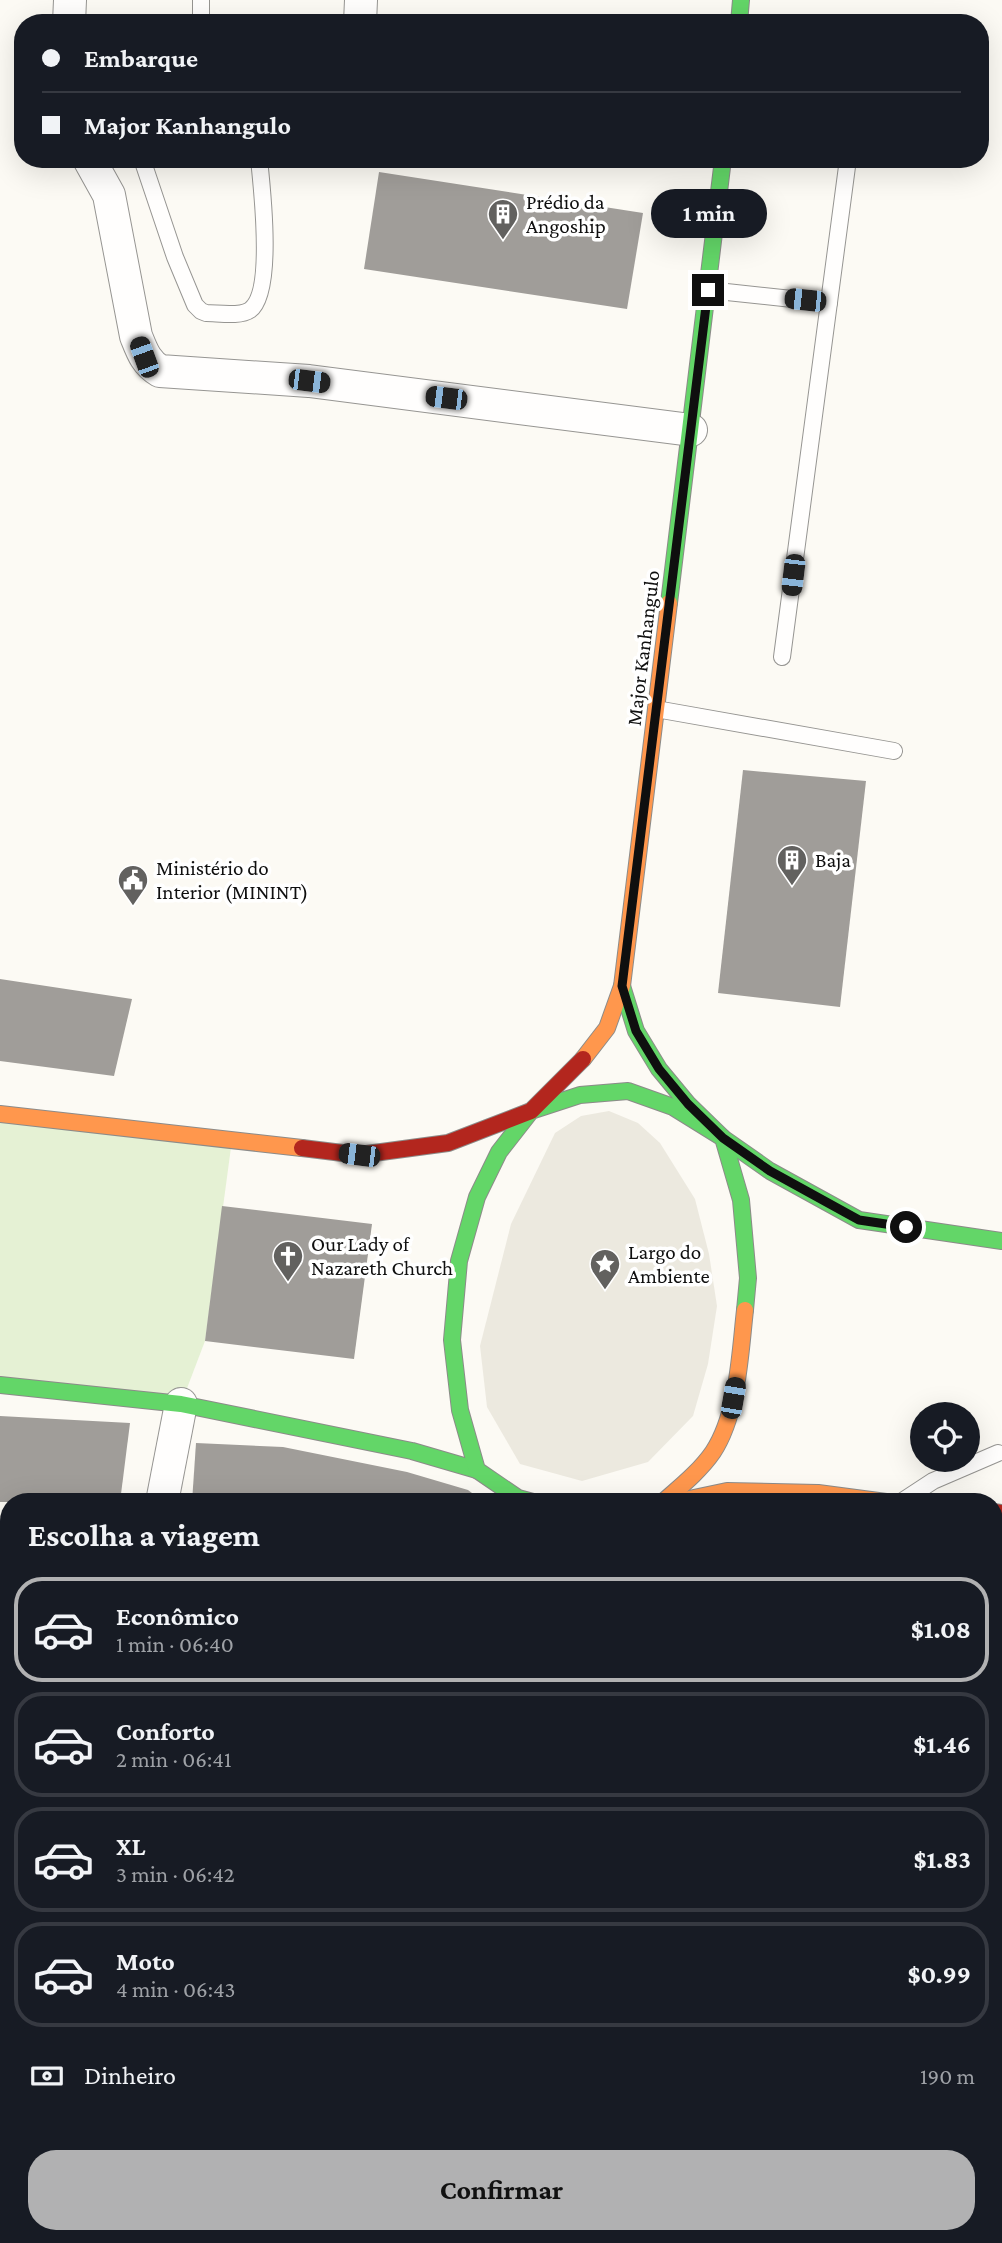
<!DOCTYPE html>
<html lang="pt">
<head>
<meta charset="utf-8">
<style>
  body { margin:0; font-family:"Crimson Pro",serif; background:#242831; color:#f1f3f6; height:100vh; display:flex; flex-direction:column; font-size:26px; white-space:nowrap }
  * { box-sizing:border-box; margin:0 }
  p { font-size:23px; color:#9ea1a6 }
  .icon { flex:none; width:38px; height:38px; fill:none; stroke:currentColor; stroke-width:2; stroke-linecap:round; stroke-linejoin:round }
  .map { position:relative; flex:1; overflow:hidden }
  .drawer { position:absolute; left:0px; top:1493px; width:1003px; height:751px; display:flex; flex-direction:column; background:#171b24; border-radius:28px 28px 0 0; box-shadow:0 7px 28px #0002 }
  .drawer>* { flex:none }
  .hud { position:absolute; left:14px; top:14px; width:975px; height:154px; border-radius:28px; box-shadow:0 7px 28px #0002; display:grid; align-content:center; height:154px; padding:0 28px; background:#171b24 }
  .buttons { position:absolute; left:910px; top:1402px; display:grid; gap:14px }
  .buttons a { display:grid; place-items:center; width:70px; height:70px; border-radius:50%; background:#171b24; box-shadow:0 7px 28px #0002; font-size:35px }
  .end { position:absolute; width:32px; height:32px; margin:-16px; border:9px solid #0f0f0f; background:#fff; box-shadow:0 0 0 4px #fff }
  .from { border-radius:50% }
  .bubble { position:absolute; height:49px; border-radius:24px; background:#171b24; box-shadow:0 7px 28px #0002; font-size:23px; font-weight:700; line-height:49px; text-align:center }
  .car { position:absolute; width:21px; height:42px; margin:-21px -10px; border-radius:9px; box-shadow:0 0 5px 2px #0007; background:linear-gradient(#222 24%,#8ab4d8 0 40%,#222 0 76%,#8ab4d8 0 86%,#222 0) }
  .hud b { display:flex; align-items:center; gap:24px; height:66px; font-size:26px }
  .hud b+b { border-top:2px solid #363941 }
  .hud i { width:18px; height:18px; background:#f1f3f6 }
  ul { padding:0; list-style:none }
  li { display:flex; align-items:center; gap:21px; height:105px; margin:0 14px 10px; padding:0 14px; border:4px solid #363941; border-radius:28px }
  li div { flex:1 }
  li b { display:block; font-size:26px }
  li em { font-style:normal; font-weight:700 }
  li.active { border-color:#b1b1b2 }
  li>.icon { width:63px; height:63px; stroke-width:1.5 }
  h2 { padding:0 28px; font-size:32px; line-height:84px }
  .pay { display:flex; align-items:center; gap:18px; height:77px; padding:0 28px; font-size:26px }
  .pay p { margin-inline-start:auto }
  .primary-button { display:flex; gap:14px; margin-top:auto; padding:14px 28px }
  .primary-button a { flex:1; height:80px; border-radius:28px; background:#b1b1b2; color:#111; font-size:28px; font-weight:700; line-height:80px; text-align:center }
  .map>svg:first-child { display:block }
</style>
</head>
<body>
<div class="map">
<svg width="1002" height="2243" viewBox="0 0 1002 2243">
  <rect width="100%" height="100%" fill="#fcfaf4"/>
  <polygon fill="#e5f1d4" points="0,1114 232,1140 205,1341 181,1404 0,1385"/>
  <polygon fill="#ece9df" points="609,1111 638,1123 660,1143 695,1199 709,1254 717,1306 708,1364 693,1416 648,1462 582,1481 520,1464 487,1407 480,1346 511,1224 555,1133 581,1116"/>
  <g fill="#a09d99">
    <polygon points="379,172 643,213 627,309 364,269"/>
    <polygon points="743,770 866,781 840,1007 718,993"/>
    <polygon points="0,979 132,999 114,1076 0,1061"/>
    <polygon points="222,1206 372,1224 354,1359 205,1341"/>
    <polygon points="0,1416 130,1423 120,1502 0,1502"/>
    <polygon points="196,1443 283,1447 407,1472 468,1490 484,1502 192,1502"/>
  </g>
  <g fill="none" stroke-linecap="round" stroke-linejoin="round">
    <g stroke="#969592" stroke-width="18">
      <g id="lane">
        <polyline points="201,0 201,21"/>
        <path d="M142,159l33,98 20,48 6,6 5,2c12,0 34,4 44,-3 24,-17 12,-122 9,-151"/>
        <polyline points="708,290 829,303"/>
        <polyline points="782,657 848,159"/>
        <polyline points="656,709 894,751"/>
        <polyline points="901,1502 933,1481 998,1453"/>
      </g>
    </g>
    <g stroke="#969592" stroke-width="34">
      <g id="street">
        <polyline points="69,23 70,0"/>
        <polyline points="360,23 361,0"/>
        <path d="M89,159l20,36 27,141c6,15 10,27 24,35l149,10 382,49"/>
        <polyline points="162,1502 181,1404"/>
        <polyline points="994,1982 1002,1983"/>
        <polyline points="96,2235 96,2243"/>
      </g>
    </g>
    <g stroke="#8c8b89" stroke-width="18">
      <g id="fast">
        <polyline points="739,23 741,0"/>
        <polyline points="669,603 723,159"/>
        <polyline points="622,986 636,1031 659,1069 688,1104 723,1138 770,1171 859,1220 1002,1241"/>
        <polyline points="0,1385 181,1404 412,1451 477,1470"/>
        <polyline points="533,1502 518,1498 477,1470 460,1410 452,1340 459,1261 477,1197 499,1152 531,1111 580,1095 628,1091 673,1107 723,1138 741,1200 748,1278 745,1310"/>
        <polyline points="473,2235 473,2243"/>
      </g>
    </g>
    <g stroke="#8c8b89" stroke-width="18">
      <g id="slow">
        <polyline points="583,1059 607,1028 622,986 669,603"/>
        <polyline points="0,1114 302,1148"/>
        <path d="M663,1502c17,-15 37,-31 50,-50 25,-38 27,-98 32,-142"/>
        <polyline points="675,1502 727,1491 818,1493 886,1502"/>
      </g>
    </g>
    <g stroke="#8c8b89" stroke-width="18">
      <g id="jam">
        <polyline points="302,1148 359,1155 448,1143 531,1111 583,1059"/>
        <polyline points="994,1512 1002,1513"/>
      </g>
    </g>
    <use href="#lane" stroke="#fffefd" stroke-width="16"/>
    <use href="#street" stroke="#fffefd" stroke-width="32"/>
    <use href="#fast" stroke="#63d668" stroke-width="16"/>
    <use href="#slow" stroke="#ff974d" stroke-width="16"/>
    <use href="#jam" stroke="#b3261e" stroke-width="16"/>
  </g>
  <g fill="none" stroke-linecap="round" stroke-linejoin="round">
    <polyline stroke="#0f0f0f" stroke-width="9" points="708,290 622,986 636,1031 659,1069 688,1104 723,1138 770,1171 859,1220 906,1227"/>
  </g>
  <defs>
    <g id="building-pin" transform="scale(1.575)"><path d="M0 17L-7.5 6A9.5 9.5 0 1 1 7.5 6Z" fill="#62615f" stroke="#fff"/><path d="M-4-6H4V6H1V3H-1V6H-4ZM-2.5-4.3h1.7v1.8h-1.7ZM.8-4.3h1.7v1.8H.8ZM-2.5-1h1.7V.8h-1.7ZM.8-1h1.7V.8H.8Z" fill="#fff"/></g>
    <g id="civic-pin" transform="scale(1.575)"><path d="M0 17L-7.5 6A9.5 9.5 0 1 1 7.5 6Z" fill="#62615f" stroke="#fff"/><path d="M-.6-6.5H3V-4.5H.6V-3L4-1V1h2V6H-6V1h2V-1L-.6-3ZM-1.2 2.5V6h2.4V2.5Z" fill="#fff"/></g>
    <g id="church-pin" transform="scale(1.575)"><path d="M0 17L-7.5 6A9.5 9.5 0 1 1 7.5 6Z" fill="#62615f" stroke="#fff"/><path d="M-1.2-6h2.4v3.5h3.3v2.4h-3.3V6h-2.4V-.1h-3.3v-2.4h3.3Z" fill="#fff"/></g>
    <g id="sight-pin" transform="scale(1.575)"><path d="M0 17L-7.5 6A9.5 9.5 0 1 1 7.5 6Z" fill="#62615f" stroke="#fff"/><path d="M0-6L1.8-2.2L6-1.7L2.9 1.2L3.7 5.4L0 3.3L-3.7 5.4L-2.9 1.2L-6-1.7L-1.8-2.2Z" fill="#fff"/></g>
  </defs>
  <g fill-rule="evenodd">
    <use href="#building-pin" x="503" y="214"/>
    <use href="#building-pin" x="792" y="860"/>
    <use href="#civic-pin" x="133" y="880"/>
    <use href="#church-pin" x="288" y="1256"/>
    <use href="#sight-pin" x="605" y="1264"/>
  </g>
  <g text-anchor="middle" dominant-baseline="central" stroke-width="7" stroke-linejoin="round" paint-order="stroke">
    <g font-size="21" fill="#0f0f0f" stroke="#fff" text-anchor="start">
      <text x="526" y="202">Prédio da<tspan x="526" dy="24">Angoship</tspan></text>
      <text x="815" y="860">Baja</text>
      <text x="156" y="868">Ministério do<tspan x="156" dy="24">Interior (MININT)</tspan></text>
      <text x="311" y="1244">Our Lady of<tspan x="311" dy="24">Nazareth Church</tspan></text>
      <text x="628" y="1252">Largo do<tspan x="628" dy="24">Ambiente</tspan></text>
    </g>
    <g font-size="21" fill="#0f0f0f" stroke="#fff">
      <text transform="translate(643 648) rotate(-83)">Major Kanhangulo</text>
    </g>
  </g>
</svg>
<div class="buttons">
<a><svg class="icon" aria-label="locate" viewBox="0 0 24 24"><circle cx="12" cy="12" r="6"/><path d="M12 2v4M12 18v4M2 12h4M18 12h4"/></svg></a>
</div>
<i class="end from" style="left:906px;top:1227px"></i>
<i class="end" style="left:708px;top:290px"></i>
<div class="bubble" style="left:651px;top:189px;width:116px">1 min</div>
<i class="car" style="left:805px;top:300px;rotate:276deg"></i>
<i class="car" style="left:144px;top:357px;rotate:340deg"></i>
<i class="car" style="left:309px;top:381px;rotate:97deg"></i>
<i class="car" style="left:446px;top:398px;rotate:277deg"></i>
<i class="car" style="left:793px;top:575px;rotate:187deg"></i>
<i class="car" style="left:359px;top:1155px;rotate:277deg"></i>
<i class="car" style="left:733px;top:1398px;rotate:10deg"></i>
<div class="hud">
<b><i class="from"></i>Embarque</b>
<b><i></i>Major Kanhangulo</b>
</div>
<section class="drawer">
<h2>Escolha a viagem</h2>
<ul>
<li class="active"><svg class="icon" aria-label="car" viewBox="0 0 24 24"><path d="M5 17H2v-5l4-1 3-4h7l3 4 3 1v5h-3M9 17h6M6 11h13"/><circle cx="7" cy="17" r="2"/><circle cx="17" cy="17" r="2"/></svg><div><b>Econômico</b><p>1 min · 06:40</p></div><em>$1.08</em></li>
<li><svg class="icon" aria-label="car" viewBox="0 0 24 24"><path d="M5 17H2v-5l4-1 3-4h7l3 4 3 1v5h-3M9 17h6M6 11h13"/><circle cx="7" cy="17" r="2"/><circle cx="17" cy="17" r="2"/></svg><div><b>Conforto</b><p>2 min · 06:41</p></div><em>$1.46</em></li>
<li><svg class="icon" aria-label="car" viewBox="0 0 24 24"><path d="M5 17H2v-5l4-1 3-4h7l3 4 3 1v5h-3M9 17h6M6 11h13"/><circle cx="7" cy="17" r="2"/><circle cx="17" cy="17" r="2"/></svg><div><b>XL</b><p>3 min · 06:42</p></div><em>$1.83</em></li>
<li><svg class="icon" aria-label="car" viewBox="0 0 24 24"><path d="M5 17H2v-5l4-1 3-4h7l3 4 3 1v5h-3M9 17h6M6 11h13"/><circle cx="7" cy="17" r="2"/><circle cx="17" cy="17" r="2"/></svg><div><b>Moto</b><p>4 min · 06:43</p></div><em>$0.99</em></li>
</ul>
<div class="pay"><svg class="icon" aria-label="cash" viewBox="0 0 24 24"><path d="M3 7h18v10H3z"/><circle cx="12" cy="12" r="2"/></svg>Dinheiro<p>190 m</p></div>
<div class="primary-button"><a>Confirmar</a></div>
</section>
</div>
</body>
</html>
